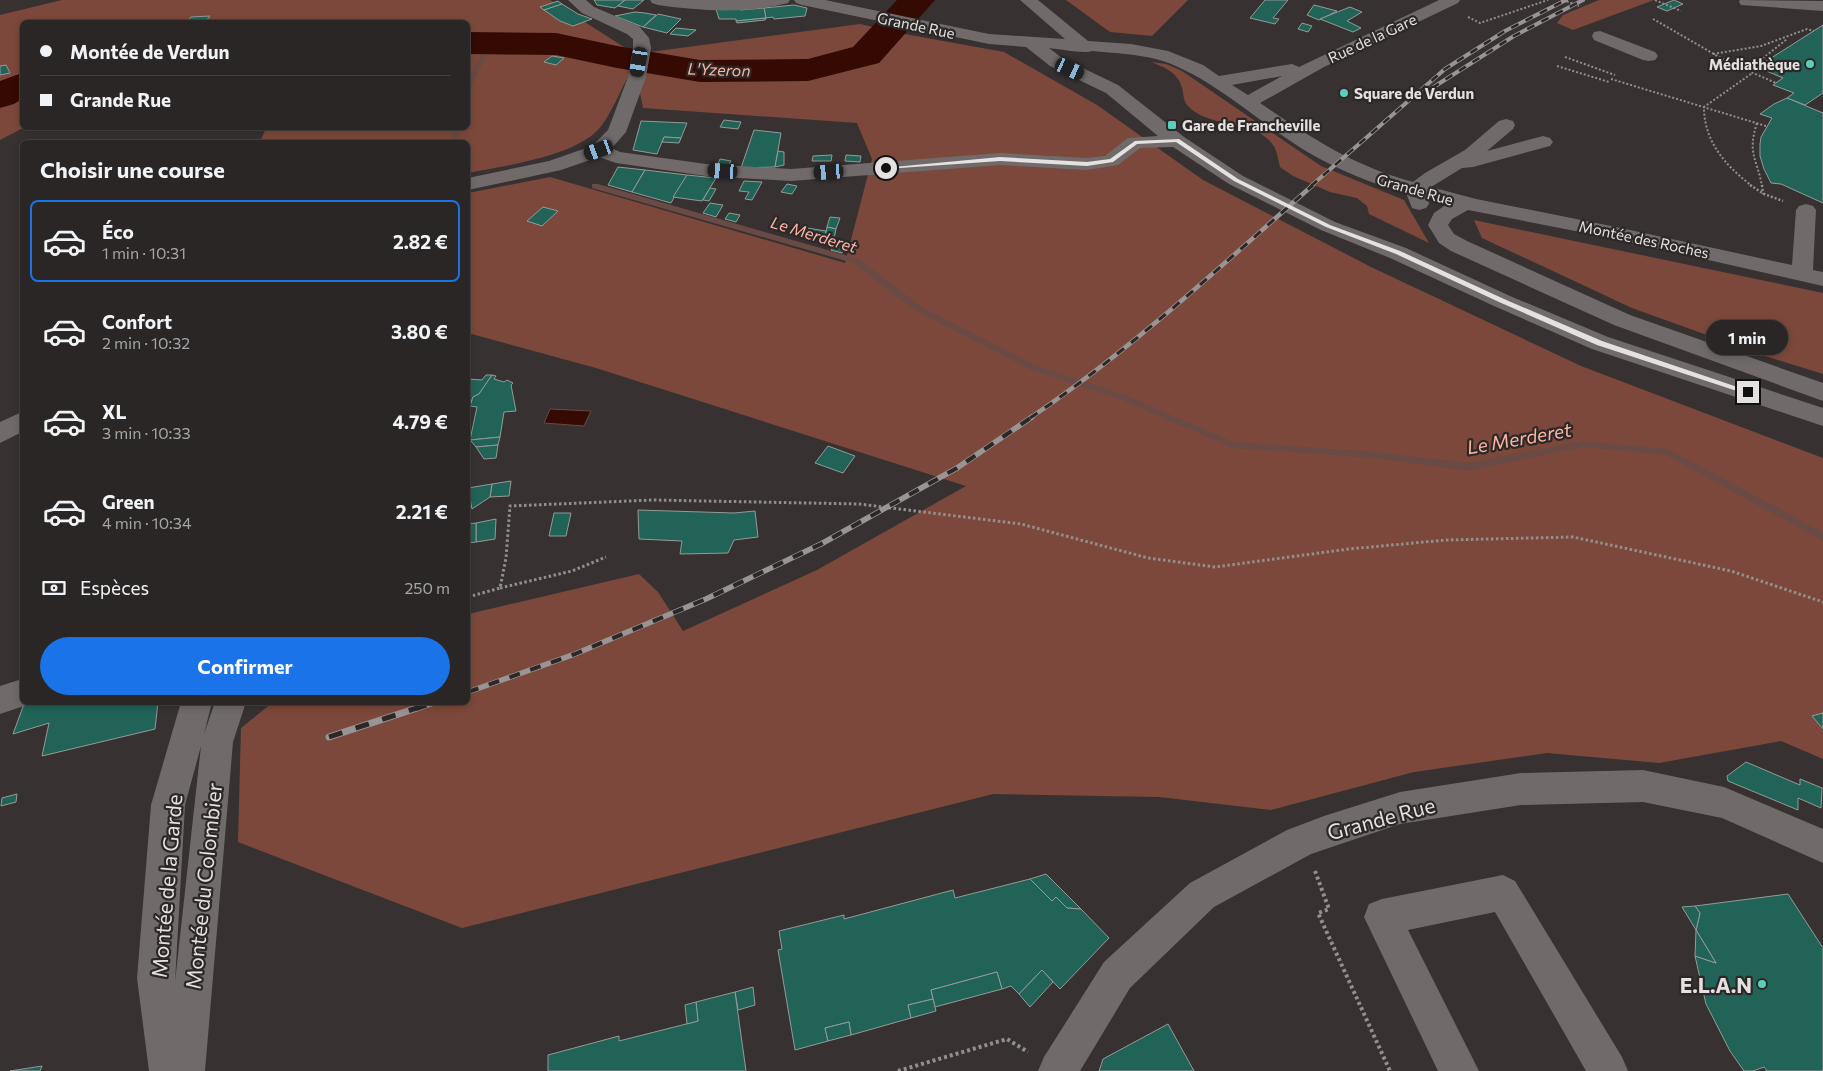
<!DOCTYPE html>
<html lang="fr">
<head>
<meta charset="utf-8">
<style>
  body { margin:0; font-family:Commissioner,sans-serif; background:#312e2d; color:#f1f3f6; height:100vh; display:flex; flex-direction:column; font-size:19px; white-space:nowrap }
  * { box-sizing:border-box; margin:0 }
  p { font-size:16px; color:#a5a5a7 }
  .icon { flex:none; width:28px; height:28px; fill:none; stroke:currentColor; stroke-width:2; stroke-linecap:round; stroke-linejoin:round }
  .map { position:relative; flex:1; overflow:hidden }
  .panel { position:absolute; left:20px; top:140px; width:450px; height:565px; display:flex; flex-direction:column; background:#292625; border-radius:8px; box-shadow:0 2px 8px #0003,0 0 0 1px #454342 }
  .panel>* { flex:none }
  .guide { position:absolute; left:20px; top:20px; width:450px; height:110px; border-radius:8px; box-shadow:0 2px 8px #0003,0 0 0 1px #454342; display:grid; align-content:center; height:110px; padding:0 20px; background:#292625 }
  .end { position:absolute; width:22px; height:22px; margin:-11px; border:6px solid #e4e1e0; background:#111; box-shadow:0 0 0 2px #111 }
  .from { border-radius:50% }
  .bubble { position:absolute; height:35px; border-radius:18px; background:#292625; box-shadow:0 2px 8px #0003,0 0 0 1px #454342; font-size:16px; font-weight:700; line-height:35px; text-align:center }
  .car { position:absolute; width:15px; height:30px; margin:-15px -8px; border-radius:6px; box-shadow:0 0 4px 1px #0007; background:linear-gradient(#222 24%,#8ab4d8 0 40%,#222 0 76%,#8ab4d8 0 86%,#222 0) }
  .guide b { display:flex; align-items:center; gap:18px; height:48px; font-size:19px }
  .guide b+b { border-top:1px solid #454342 }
  .guide i { width:12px; height:12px; background:#f1f3f6 }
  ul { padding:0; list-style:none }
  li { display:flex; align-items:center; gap:15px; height:82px; margin:0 10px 8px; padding:0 10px; border:2px solid transparent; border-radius:8px }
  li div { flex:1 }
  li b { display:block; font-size:19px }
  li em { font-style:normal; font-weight:700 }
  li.on { border-color:#1a73e8 }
  li>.icon { width:45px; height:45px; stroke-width:1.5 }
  h2 { padding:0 20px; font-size:22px; line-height:60px }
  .pay { display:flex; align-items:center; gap:12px; height:55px; padding:0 20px; font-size:19px }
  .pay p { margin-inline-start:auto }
  .button { display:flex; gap:10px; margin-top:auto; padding:10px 20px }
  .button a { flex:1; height:58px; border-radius:30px; background:#1a73e8; color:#fff; font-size:20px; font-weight:700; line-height:58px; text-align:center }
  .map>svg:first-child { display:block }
</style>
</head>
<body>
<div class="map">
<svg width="1823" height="1071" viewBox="0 0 1823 1071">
  <rect width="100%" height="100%" fill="#373231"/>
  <g fill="#7c483b">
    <path d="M62,0h488l85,54 225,-30 39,9 105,19 93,53 106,75 168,87 210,99 242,92v301l-42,-18 -122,22 -112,-10 -133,19 -143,38 -112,-13 -166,-3 -531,134 -224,-86 3,-114 31,-25 196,-1v-88l171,-40 19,18 25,39 134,-61 149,-84 -370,-118 -128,-35v-140l82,-16 295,86 27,-104 -15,-36 -214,-15 -6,-30 -8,-3c-9,16 -16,35 -27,50 -22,31 -99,41 -134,48v-31h-208l6,-14h202v-106h-446l1,106 -23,12v-125z"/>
    <polygon points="1066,0 1188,0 1152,36 1110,32"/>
    <polygon points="1599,0 1654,0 1573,30 1557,23 1563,15"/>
    <path d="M1151,62l15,2 16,7 139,95 83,34 25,43 -60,-29 -2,-8 -10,-8 -27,-6 -37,-16 -13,-9c-2,-7 -3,-17 -7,-22 -18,-26 -60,-16 -83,-37 -7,-6 -6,-12 -8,-20 -4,-16 -18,-21 -31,-26z"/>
    <polygon points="1474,220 1823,293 1823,374 1768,357 1632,308 1482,238"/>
  </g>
  <polygon fill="#340a03" stroke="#694a45" points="550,409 591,411 584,426 544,423"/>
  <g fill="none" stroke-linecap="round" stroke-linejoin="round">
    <g fill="#694a45" fill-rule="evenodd">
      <polygon points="490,41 493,43 471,87 468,89 468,82 487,43"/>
      <polygon points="452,128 458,128 459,142 453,142"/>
      <polygon points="592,184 598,184 859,259 922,307 1035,365 1123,394 1234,442 1375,452 1468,463 1582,441 1668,449 1823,532 1823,541 1666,455 1582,447 1468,471 1375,458 1233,448 1117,398 1029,369 916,311 853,263 592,188"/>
    </g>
    <g fill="#340a03" fill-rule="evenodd">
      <polygon points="897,0 935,0 879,63 808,81 700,82 617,68 556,55 468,54 468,32 556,33 617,46 700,60 808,59 853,47"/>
      <polygon points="22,73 22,99 14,104 0,108 0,81"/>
    </g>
  </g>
  <g fill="#216357" stroke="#949a98">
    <polygon points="594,0 625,0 615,8 597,5"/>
    <polygon points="625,0 644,0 633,9 618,6"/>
    <polygon points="1265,0 1288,0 1273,18 1279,19 1275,24 1250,18"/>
    <polygon points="1674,0 1683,4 1667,11 1657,7"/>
    <polygon points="558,1 562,4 544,10 540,7"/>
    <polygon points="562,4 578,14 592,19 573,26 560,21 544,10"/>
    <polygon points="794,5 807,8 805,16 774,19 773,17 766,18 764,8"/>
    <polygon points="1314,5 1337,11 1319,20 1307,15"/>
    <polygon points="1350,7 1362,12 1347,21 1361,28 1353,32 1320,19"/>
    <polygon points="740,8 740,10 764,8 766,18 736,21 736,19 719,19 716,9"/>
    <polygon points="635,12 645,13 656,15 643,27 615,16"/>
    <polygon points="658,14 681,19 667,33 643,27"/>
    <polygon points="210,16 205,22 187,22 191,17"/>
    <polygon points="766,18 765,20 737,23 736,21"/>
    <polygon points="1302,23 1312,26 1308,32 1298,29"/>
    <polygon points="1823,25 1823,93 1805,105 1787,98 1794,93 1773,85 1783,78 1757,67"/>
    <polygon points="676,28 696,30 688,36 670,34"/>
    <polygon points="552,56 564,58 556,65 544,62"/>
    <polygon points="6,65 10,73 0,75 0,66"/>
    <polygon points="1787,98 1823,113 1823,203 1781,184 1771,183 1764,169 1760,156 1760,144 1761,137 1772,118 1760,114 1774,104"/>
    <polygon points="724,120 741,122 738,129 720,127"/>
    <polygon points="641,121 687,123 681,138 664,137 657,154 633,150"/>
    <polygon points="754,130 781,133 775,167 741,168"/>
    <polygon points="664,137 681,138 679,143 662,142"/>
    <polygon points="778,151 784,152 784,165 775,167"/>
    <polygon points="832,155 831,161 812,161 813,156"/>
    <polygon points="846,155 861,156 860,162 845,161"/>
    <polygon points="720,159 731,161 728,167 717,166"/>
    <polygon points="618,167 645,170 632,192 608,185"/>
    <polygon points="645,170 687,175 671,203 632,192"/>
    <polygon points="687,175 716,178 702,201 673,197"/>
    <polygon points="744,181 762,182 752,200 745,199 749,192 739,191"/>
    <polygon points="787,184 797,186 792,194 781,192"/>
    <polygon points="710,188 716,189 709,201 703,200"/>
    <polygon points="710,203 723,205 716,217 703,213"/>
    <polygon points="543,207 558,211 542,226 527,221"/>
    <polygon points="729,213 740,215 736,222 725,219"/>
    <polygon points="830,217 840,218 836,229 827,227"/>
    <polygon points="801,227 826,231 825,235 799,233"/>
    <polygon points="827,227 836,229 834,239 825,237"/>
    <polygon points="837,242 847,244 842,253 831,250"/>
    <polygon points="486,375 492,375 479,394 473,397 470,406 468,406 468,379 482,380"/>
    <polygon points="492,375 496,376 494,379 504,382 507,380 513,383 511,385 516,411 504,412 500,437 470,440 477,407 470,406 473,397 479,394"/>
    <polygon points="500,437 498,445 476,447 470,440"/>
    <polygon points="498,445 496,458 484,459 476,447"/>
    <polygon points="828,446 855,456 843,473 815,463"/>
    <polygon points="511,481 509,496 490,497 492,484"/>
    <polygon points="492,484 490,497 472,509 468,488"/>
    <polygon points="638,510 734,513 755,511 758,537 734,540 728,553 680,554 682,541 639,539"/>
    <polygon points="554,513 571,513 566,536 549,536"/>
    <polygon points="496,519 495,539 476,542 476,523"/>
    <polygon points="476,523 476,542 468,543 468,524"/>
    <polygon points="29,702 158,702 155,729 42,756 49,723 13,734 24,704"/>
    <polygon points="1823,713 1823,729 1812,716"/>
    <polygon points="1746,762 1800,785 1800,779 1822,788 1821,808 1798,798 1798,810 1728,781 1727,776"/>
    <polygon points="17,794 16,802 1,806 2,798"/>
    <polygon points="1046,874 1081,909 1067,908 1056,897 1052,901 1030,879"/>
    <polygon points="1030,879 1052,901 1056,897 1067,908 1081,909 1109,938 1060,989 1042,970 1019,994 1011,986 1002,989 997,972 931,990 933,999 908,1005 911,1018 851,1035 849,1022 825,1028 828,1041 795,1050 778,950 782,949 779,931 844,915 844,919 953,890 955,898"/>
    <polygon points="1788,894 1823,948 1823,1071 1767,1071 1764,1067 1753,1071 1744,1071 1730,1051 1706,1004 1695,956 1716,963 1696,930 1700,913 1695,906"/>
    <polygon points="1695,906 1700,913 1696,930 1682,907"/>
    <polygon points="1696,930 1716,963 1695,956"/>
    <polygon points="1042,970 1053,982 1030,1007 1019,994"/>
    <polygon points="997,972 1002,989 935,1007 931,990"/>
    <polygon points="753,987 755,1005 738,1010 735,992"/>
    <polygon points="735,992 746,1071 548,1071 548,1055 619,1036 619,1041 698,1021 696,1002"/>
    <polygon points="933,999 936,1011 911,1018 908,1005"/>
    <polygon points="696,1002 698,1021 687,1024 685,1005"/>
    <polygon points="849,1022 851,1035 828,1041 825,1028"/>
    <polygon points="1168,1024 1194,1071 1099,1071 1103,1059"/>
    <polygon points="42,1066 40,1071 10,1071"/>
  </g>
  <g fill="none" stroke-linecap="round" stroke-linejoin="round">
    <g stroke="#938f8e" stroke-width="2" stroke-dasharray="2 2" stroke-linecap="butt">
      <polyline points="1563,0 1579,6"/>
      <polyline points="1655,0 1681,11"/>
      <polyline points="1468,17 1480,23 1548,0"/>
      <polyline points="1653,19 1728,62 1776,83"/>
      <polyline points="1713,54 1761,46 1807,29 1814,31"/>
      <polyline points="1565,57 1615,75"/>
      <polyline points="1557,66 1609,82"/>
      <polyline points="1747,71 1787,39"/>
      <path d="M1751,74l-47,33c0,35 22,59 48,79"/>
      <polyline points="1611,79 1766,126"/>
      <path d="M1757,123c-10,31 0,35 5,63"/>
    </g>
    <g stroke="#938f8e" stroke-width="2.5" stroke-dasharray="2 2" stroke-linecap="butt">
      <polyline points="1750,185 1764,194 1783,201"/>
      <polyline points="1762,185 1763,194"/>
    </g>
    <g stroke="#938f8e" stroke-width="3" stroke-dasharray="2.5 2.5" stroke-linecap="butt">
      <polyline points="500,588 572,571 606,557"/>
      <polyline points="468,597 500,588 506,558 510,506 653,500 859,504 1021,524 1148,558 1215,567 1349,549 1446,540 1573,537 1731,571 1823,602"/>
    </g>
    <g stroke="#938f8e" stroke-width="4" stroke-dasharray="3 3" stroke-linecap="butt">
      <polyline points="1315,871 1329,909 1318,913 1390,1071"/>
      <polyline points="898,1071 1007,1039 1028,1052"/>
    </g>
    <g fill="#706b6a" fill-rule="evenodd">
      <path d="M568,0h18l8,7 45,19 10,12 2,10 -5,29 -20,55 -14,16 8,4 86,12 85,5 209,-16 87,5 18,-2 23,-18 30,-2 -52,-43 -56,-27 -24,-19 -37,-3 -187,-39 -6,-2 -2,-3h31l164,34 76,5 -45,-39h18l50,41 43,3 37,7 35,14 16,11 73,-12 7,3 140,-67h21l-2,3 -134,64 -64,36c50,34 93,63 153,79l12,-9 40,-23 34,-29 7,-2 7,2 2,4 -2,4 -26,22 56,-15 7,2 3,4 -3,4 -77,21 -11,1 -31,19 45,12 140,28 176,38 4,-55 3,-4 7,-2 7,2 3,4 -3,60 10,2v14l-207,-47 -148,-29 -16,9 -4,6 6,9 13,7 163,74 193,68v18l-209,-76 -163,-74 -12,-8 -11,-18 6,-12 13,-9 -19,-5 1,5 -3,4 -7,2 -7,-2 -6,-15c-33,-9 -65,-22 -95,-39 -48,-27 -102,-81 -155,-95 -21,-5 -42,-6 -64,-8 -8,3 -32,-2 -43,-3l13,10 56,27 66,52 59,39 92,46 71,26 104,48 98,41 215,71v18l-231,-77 -98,-43 -104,-48 -69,-28 -92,-46 -56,-37 -33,1 -22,17 -31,5 -87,-5 -209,16 -85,-5 -90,-13 -17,-6 -38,13 -93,20v-12l81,-17 43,-15 16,-16 20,-53 5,-29v-9l-6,-5 -45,-21zM1282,76l-34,19 -16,-10z"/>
      <path d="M650,0h140l-2,3c-43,11 -87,8 -130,2l-6,-2z"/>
      <polygon points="1740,0 1823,1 1823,11 1741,5 1739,2"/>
      <polygon points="1600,31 1655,52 1658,56 1655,60 1649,61 1643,60 1594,40 1592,36 1594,32"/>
      <polygon points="22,412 22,432 0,443 0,422"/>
      <polygon points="22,679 22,702 33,703 0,714 0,686"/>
      <path d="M181,702h31l-8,32 11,-32h31l-13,40 -28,329h-56l-12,-93 14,-173zM201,746l-26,236 10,-177z"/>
      <polygon points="1643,770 1724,787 1823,829 1823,863 1722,818 1643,802 1521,805 1400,824 1311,854 1214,907 1130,988 1080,1071 1038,1071 1044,1057 1104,962 1190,883 1287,830 1324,816 1400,792 1521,773"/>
      <polygon points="1503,875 1515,881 1622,1057 1628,1071 1586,1071 1495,912 1408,930 1479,1071 1438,1071 1364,917 1369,904 1382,899"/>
    </g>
    <g stroke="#999594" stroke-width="4">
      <g id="rail-far3">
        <polyline points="1432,88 1514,36 1583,0"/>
        <polyline points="1311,186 1445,69 1505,31 1566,0"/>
      </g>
    </g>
    <g stroke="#999594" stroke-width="4.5">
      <path id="rail-far2" d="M1030,418c101,-68 191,-152 283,-233"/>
    </g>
    <g stroke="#999594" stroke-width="5.5">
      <g id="rail-far1">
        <polyline points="468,692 575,654 706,599 821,544 957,468 1032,417"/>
        <polyline points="416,709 437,702"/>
      </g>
    </g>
    <g stroke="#999594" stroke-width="7">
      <polyline id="rail" points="329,737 420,707"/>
    </g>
    <use href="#rail-far3" stroke="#2c2827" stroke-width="2.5" stroke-dasharray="8" stroke-linecap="butt"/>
    <use href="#rail-far2" stroke="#2c2827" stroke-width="3" stroke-dasharray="9" stroke-linecap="butt"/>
    <use href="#rail-far1" stroke="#2c2827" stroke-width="4" stroke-dasharray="11" stroke-linecap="butt"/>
    <use href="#rail" stroke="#2c2827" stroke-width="5" stroke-dasharray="14" stroke-linecap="butt"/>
  </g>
  <polygon fill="#e4e1e0" points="1179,139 1238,179 1330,225 1400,251 1504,299 1602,341 1752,392 1746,394 1597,345 1499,302 1396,254 1326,227 1234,181 1176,142 1137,144 1113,162 1087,166 1000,161 886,169 883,168 1000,157 1087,162 1110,159 1135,141"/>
  <g fill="#5dceb9" stroke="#2c2827" stroke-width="2">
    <circle cx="1810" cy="64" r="5"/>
    <circle cx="1344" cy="93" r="5"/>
    <rect x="1167" y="120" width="10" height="10" rx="2.5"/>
    <circle cx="1762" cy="984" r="5"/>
  </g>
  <g text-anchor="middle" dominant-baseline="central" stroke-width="4.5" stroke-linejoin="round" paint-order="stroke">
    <g font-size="15" fill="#e4e1e0" stroke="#2c2827">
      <text transform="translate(916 25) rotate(12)">Grande Rue</text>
      <text transform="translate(1372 38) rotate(-25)">Rue de la Gare</text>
      <text transform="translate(1415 189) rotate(16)">Grande Rue</text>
      <text transform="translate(1644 239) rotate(12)">Montée des Roches</text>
    </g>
    <g font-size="15" font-weight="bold" fill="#e4e1e0" stroke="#2c2827" text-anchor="start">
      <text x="1800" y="64" text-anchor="end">Médiathèque</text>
      <text x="1354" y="93">Square de Verdun</text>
      <text x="1182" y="125">Gare de Francheville</text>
    </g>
    <g font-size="16" font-style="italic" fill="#fdb5a4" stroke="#2c2827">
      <text transform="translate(719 69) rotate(2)">L'Yzeron</text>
      <text transform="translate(814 234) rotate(17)">Le Merderet</text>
    </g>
    <g font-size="19" font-style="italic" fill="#fdb5a4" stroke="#2c2827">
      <text transform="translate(1519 438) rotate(-10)">Le Merderet</text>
    </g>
    <g font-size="21" fill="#e4e1e0" stroke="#2c2827">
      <text transform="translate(1381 818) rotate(-15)">Grande Rue</text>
      <text transform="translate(166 886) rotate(-85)">Montée de la Garde</text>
      <text transform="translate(203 886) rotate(-84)">Montée du Colombier</text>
    </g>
    <g font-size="21" font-weight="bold" fill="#e4e1e0" stroke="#2c2827" text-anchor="end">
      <text x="1752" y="984">E.L.A.N</text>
    </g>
  </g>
</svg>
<i class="end from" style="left:886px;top:168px"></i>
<i class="end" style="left:1748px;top:392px"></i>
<div class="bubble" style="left:1706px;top:320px;width:82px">1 min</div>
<i class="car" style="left:639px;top:62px;rotate:190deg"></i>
<i class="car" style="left:1070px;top:69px;rotate:115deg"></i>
<i class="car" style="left:599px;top:150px;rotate:250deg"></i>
<i class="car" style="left:723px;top:171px;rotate:273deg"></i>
<i class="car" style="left:829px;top:172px;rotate:266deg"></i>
<div class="guide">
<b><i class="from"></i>Montée de Verdun</b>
<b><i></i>Grande Rue</b>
</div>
<section class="panel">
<h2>Choisir une course</h2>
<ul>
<li class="on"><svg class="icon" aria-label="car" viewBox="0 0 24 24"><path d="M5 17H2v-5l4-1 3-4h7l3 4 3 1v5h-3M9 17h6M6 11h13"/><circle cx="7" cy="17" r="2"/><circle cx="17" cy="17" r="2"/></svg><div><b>Éco</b><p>1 min · 10:31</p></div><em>2.82 €</em></li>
<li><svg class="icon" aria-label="car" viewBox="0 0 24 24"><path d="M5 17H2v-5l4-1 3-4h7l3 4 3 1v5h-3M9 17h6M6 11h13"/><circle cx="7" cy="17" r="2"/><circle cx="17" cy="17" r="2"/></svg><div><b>Confort</b><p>2 min · 10:32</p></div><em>3.80 €</em></li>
<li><svg class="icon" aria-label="car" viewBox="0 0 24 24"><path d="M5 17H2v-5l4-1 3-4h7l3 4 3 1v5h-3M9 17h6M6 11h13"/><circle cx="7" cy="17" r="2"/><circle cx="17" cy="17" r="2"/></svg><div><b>XL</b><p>3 min · 10:33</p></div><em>4.79 €</em></li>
<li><svg class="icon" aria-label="car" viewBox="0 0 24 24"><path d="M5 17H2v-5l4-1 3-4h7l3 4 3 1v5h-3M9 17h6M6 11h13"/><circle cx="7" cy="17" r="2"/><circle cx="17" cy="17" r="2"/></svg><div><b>Green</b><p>4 min · 10:34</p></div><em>2.21 €</em></li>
</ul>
<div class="pay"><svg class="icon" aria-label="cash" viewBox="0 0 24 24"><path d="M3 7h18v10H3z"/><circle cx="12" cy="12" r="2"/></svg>Espèces<p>250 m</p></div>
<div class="button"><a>Confirmer</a></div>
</section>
</div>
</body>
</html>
